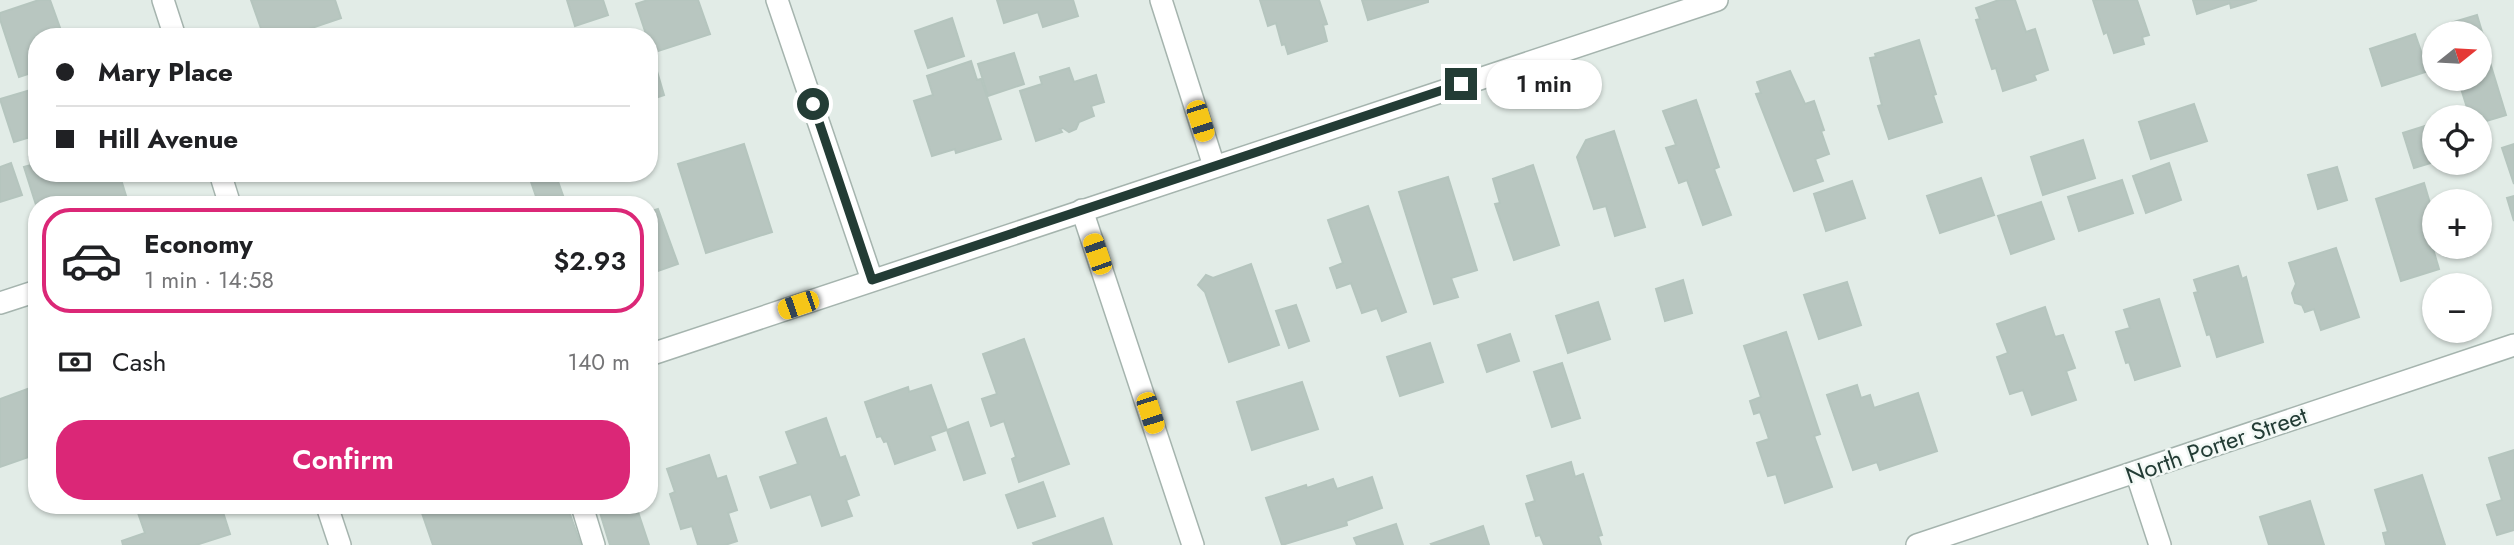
<!DOCTYPE html>
<html lang="en">
<head>
<meta charset="utf-8">
<style>
  body { margin:0; font-family:Jost,sans-serif; background:#f6f6f6; color:#202124; height:100vh; display:flex; flex-direction:column; font-size:26px; white-space:nowrap }
  * { box-sizing:border-box; margin:0 }
  p { font-size:23px; color:#757577 }
  .icon { flex:none; width:38px; height:38px; fill:none; stroke:currentColor; stroke-width:2; stroke-linecap:round; stroke-linejoin:round }
  .map { position:relative; flex:1; overflow:hidden }
  .details { position:absolute; left:28px; top:196px; width:630px; height:318px; display:flex; flex-direction:column; background:#fff; border-radius:28px; box-shadow:0 2px 5px #0004 }
  .details>* { flex:none }
  .banner { position:absolute; left:28px; top:28px; width:630px; height:154px; border-radius:28px; box-shadow:0 2px 5px #0004; display:grid; align-content:center; height:154px; padding:0 28px; background:#fff }
  .needle { width:46px; rotate:72deg }
  .buttons { position:absolute; left:2422px; top:21px; display:grid; gap:14px }
  .buttons a { display:grid; place-items:center; width:70px; height:70px; border-radius:50%; background:#fff; box-shadow:0 2px 5px #0004; font-size:35px }
  .end { position:absolute; width:32px; height:32px; margin:-16px; border:9px solid #233c35; background:#fff; box-shadow:0 0 0 4px #fff }
  .from { border-radius:50% }
  .bubble { position:absolute; height:49px; border-radius:24px; background:#fff; box-shadow:0 2px 5px #0004; font-size:23px; font-weight:600; line-height:49px; text-align:center }
  .car { position:absolute; width:21px; height:42px; margin:-21px -10px; border-radius:9px; box-shadow:0 0 5px 2px #0007; background:linear-gradient(#f5c518 24%,#345 0 40%,#f5c518 0 76%,#345 0 86%,#f5c518 0) }
  .banner b { display:flex; align-items:center; gap:24px; height:66px; font-size:26px }
  .banner b+b { border-top:2px solid #e0e0e0 }
  .banner i { width:18px; height:18px; background:#202124 }
  ul { padding:12px 0 0; list-style:none }
  li { display:flex; align-items:center; gap:21px; height:105px; margin:0 14px 10px; padding:0 14px; border:4px solid transparent; border-radius:28px }
  li div { flex:1 }
  li b { display:block; font-size:26px }
  li em { font-style:normal; font-weight:600 }
  li.current { border-color:#db2777 }
  li>.icon { width:63px; height:63px; stroke-width:1.5 }
  .pay { display:flex; align-items:center; gap:18px; height:77px; padding:0 28px; font-size:26px }
  .pay p { margin-inline-start:auto }
  .action { display:flex; gap:14px; margin-top:auto; padding:14px 28px }
  .action a { flex:1; height:80px; border-radius:28px; background:#db2777; color:#fff; font-size:28px; font-weight:600; line-height:80px; text-align:center }
  .map>svg:first-child { display:block }
</style>
</head>
<body>
<div class="map">
<svg width="2514" height="545" viewBox="0 0 2514 545">
  <rect width="100%" height="100%" fill="#e2ece7"/>
  <g fill="#b8c6c0" stroke="#b5c5be" stroke-width="2">
    <polygon points="39,0 50,0 63,36 37,37 37,71 19,77 0,19 0,13"/>
    <polygon points="251,0 335,0 341,18 288,36 285,29 264,37"/>
    <polygon points="567,0 603,0 608,15 575,26"/>
    <polygon points="648,0 698,0 710,34 652,53 649,37 647,37 636,4"/>
    <polygon points="997,0 1073,0 1078,16 1043,27 1038,12 1004,23"/>
    <polygon points="1260,0 1319,0 1327,24 1323,25 1327,41 1288,54 1285,44 1282,45 1276,23 1268,26"/>
    <polygon points="1362,0 1428,0 1428,2 1368,20"/>
    <polygon points="1999,0 2015,0 2026,32 2035,29 2048,70 2034,75 2036,80 2003,91 1996,68 1992,69 1976,20 1980,19 1976,8"/>
    <polygon points="2093,0 2137,0 2149,35 2142,37 2144,44 2114,53 2107,32 2104,34"/>
    <polygon points="2193,0 2257,0 2231,8 2230,3 2197,14"/>
    <polygon points="2477,15 2486,45 2480,47 2480,33 2447,33 2444,25"/>
    <polygon points="952,18 964,56 928,68 915,31"/>
    <polygon points="2415,34 2428,71 2382,86 2370,49"/>
    <polygon points="1919,40 1936,94 1933,95 1942,122 1889,139 1878,106 1882,105 1870,58 1876,57 1875,54"/>
    <polygon points="1014,53 1024,84 988,96 978,64"/>
    <polygon points="2488,56 2506,115 2480,123 2480,117 2470,117 2458,79 2480,79 2480,59"/>
    <polygon points="654,61 664,95 649,100 649,63"/>
    <polygon points="971,61 977,80 981,79 1001,139 956,153 955,149 932,156 914,101 933,95 927,76"/>
    <polygon points="1069,68 1074,82 1096,75 1104,102 1091,106 1094,116 1079,122 1076,129 1069,132 1063,128 1060,129 1062,132 1036,141 1020,91 1042,84 1040,77"/>
    <polygon points="1790,71 1805,104 1814,101 1824,130 1821,131 1829,154 1815,159 1823,181 1794,191 1756,94 1761,93 1757,82"/>
    <polygon points="37,88 37,135 14,142 0,99"/>
    <polygon points="1696,100 1719,167 1714,169 1731,215 1703,225 1687,180 1679,183 1666,148 1676,145 1663,111"/>
    <polygon points="2194,104 2207,141 2151,159 2139,122"/>
    <polygon points="2434,123 2434,162 2414,168 2403,133"/>
    <polygon points="1614,131 1645,227 1615,236 1606,206 1594,209 1577,157 1586,140"/>
    <polygon points="2083,140 2095,178 2043,195 2031,157"/>
    <polygon points="744,144 772,232 706,253 678,164"/>
    <polygon points="2514,144 2514,184 2502,148"/>
    <polygon points="37,155 37,173 119,173 127,199 120,201 121,205 37,205 37,208 24,167 31,165 29,157"/>
    <polygon points="11,163 22,195 0,202 0,167"/>
    <polygon points="2169,163 2181,200 2146,213 2133,176"/>
    <polygon points="1533,165 1559,245 1514,260 1495,204 1500,203 1493,179"/>
    <polygon points="2337,167 2347,200 2318,209 2308,175"/>
    <polygon points="548,173 555,173 566,204 539,205 530,179"/>
    <polygon points="1448,177 1477,270 1451,278 1458,297 1434,304 1399,192"/>
    <polygon points="1981,178 1994,215 1940,233 1927,196"/>
    <polygon points="2122,180 2133,213 2079,231 2068,197"/>
    <polygon points="1852,181 1865,218 1826,231 1814,194"/>
    <polygon points="2424,183 2434,217 2434,223 2426,225 2439,269 2401,281 2376,199"/>
    <polygon points="2514,196 2514,221 2507,198"/>
    <polygon points="2041,202 2054,239 2011,254 1998,216"/>
    <polygon points="1368,206 1406,312 1382,321 1377,308 1362,313 1351,283 1337,288 1330,268 1343,263 1328,220"/>
    <polygon points="658,209 678,264 649,274 649,212"/>
    <polygon points="2336,248 2359,317 2321,330 2314,309 2305,312 2302,305 2295,303 2292,293 2296,284 2289,263"/>
    <polygon points="1251,264 1279,345 1229,362 1205,292 1198,285 1206,275 1213,278"/>
    <polygon points="2238,266 2242,279 2246,277 2263,342 2217,357 2210,334 2207,335 2194,293 2198,292 2194,280"/>
    <polygon points="1683,280 1692,313 1665,321 1656,289"/>
    <polygon points="1847,282 1861,325 1819,339 1804,295"/>
    <polygon points="2159,299 2180,366 2135,380 2129,362 2126,363 2116,332 2130,328 2124,310"/>
    <polygon points="1598,302 1610,339 1568,353 1556,316"/>
    <polygon points="1296,305 1309,341 1289,348 1276,311"/>
    <polygon points="2045,307 2055,337 2063,335 2075,368 2066,371 2076,400 2032,415 2023,390 2010,394 1997,357 2008,353 1997,324"/>
    <polygon points="1786,332 1820,434 1814,436 1832,487 1785,503 1776,474 1768,476 1757,443 1769,439 1760,412 1754,414 1750,401 1761,397 1744,346"/>
    <polygon points="1510,334 1519,361 1487,372 1478,345"/>
    <polygon points="1024,339 1069,464 1019,482 1012,459 1016,457 1004,421 991,426 982,399 997,394 983,354"/>
    <polygon points="1430,343 1443,382 1400,396 1387,357"/>
    <polygon points="1562,363 1580,418 1552,427 1534,372"/>
    <polygon points="1302,382 1318,429 1252,450 1237,402"/>
    <polygon points="931,385 947,430 930,436 935,450 895,464 887,441 884,442 881,436 877,437 865,402 908,387 909,392"/>
    <polygon points="1857,385 1861,398 1870,395 1874,408 1918,393 1937,451 1880,470 1877,462 1853,470 1827,395"/>
    <polygon points="30,388 33,399 37,398 37,454 0,467 0,399"/>
    <polygon points="826,418 840,458 845,456 859,495 846,500 852,516 822,526 811,494 771,508 760,477 798,464 786,432"/>
    <polygon points="968,422 985,473 964,480 947,430"/>
    <polygon points="2514,450 2514,530 2497,535 2487,505 2502,500 2489,458"/>
    <polygon points="709,455 717,479 726,476 737,510 728,513 737,541 725,545 698,545 692,526 681,529 670,494 675,492 667,469"/>
    <polygon points="1571,462 1575,477 1583,474 1602,535 1598,536 1601,545 1544,545 1540,535 1536,536 1526,504 1535,501 1527,476"/>
    <polygon points="2422,475 2445,545 2386,545 2383,533 2388,532 2375,490"/>
    <polygon points="1372,477 1382,508 1346,521 1347,525 1282,545 1266,498 1306,485 1307,488 1333,479 1337,489"/>
    <polygon points="1043,482 1055,516 1018,528 1006,495"/>
    <polygon points="2310,501 2324,545 2269,545 2260,517"/>
    <polygon points="161,506 167,506 168,508 176,506 195,506 196,509 205,506 221,506 230,534 196,545 123,545 122,541 145,533 138,513"/>
    <polygon points="442,506 567,506 581,545 433,545 422,513"/>
    <polygon points="598,506 636,506 649,545 610,545"/>
    <polygon points="1103,518 1112,545 1034,545 1033,543"/>
    <polygon points="1396,524 1403,545 1357,545 1354,538"/>
    <polygon points="1483,526 1489,545 1432,545 1431,544"/>
  </g>
  <g fill="none" stroke-linecap="round" stroke-linejoin="round">
    <g stroke="#a5b4ae" stroke-width="24">
      <g id="minor">
        <polyline points="163,0 175,37"/>
        <polyline points="777,0 872,280"/>
        <polyline points="1161,0 1214,166"/>
        <polyline points="220,173 230,205"/>
        <polyline points="1082,210 1193,545"/>
        <polyline points="0,303 37,291"/>
        <polyline points="649,355 1717,0"/>
        <polyline points="2136,472 2160,545"/>
        <polyline points="327,506 340,545"/>
        <polyline points="582,506 594,545"/>
        <polyline points="1917,545 2514,345"/>
      </g>
    </g>
    <use href="#minor" stroke="#fff" stroke-width="21"/>
  </g>
  <g fill="none" stroke-linecap="round" stroke-linejoin="round">
    <polyline stroke="#233c35" stroke-width="9" points="813,104 872,280 1461,84"/>
  </g>
  <g text-anchor="middle" dominant-baseline="central" stroke-width="5" stroke-linejoin="round" paint-order="stroke">
    <g font-size="24" fill="#233c35" stroke="#f2f8f5">
      <text transform="translate(2216 445) rotate(-19)">North Porter Street</text>
    </g>
  </g>
</svg>
<div class="buttons">
<a><svg class="needle" viewBox="-14 -14 28 28"><path d="M0-13l5 13h-10z" fill="#e53935"/><path d="M0 13l5-13h-10z" fill="#757577"/></svg></a>
<a><svg class="icon" aria-label="locate" viewBox="0 0 24 24"><circle cx="12" cy="12" r="6"/><path d="M12 2v4M12 18v4M2 12h4M18 12h4"/></svg></a>
<a>+</a>
<a>−</a>
</div>
<i class="end from" style="left:813px;top:104px"></i>
<i class="end" style="left:1461px;top:84px"></i>
<div class="bubble" style="left:1486px;top:60px;width:116px">1 min</div>
<i class="car" style="left:1200px;top:121px;rotate:162deg"></i>
<i class="car" style="left:1097px;top:254px;rotate:341deg"></i>
<i class="car" style="left:798px;top:305px;rotate:251deg"></i>
<i class="car" style="left:1150px;top:413px;rotate:162deg"></i>
<div class="banner">
<b><i class="from"></i>Mary Place</b>
<b><i></i>Hill Avenue</b>
</div>
<section class="details">
<ul>
<li class="current"><svg class="icon" aria-label="car" viewBox="0 0 24 24"><path d="M5 17H2v-5l4-1 3-4h7l3 4 3 1v5h-3M9 17h6M6 11h13"/><circle cx="7" cy="17" r="2"/><circle cx="17" cy="17" r="2"/></svg><div><b>Economy</b><p>1 min · 14:58</p></div><em>$2.93</em></li>
</ul>
<div class="pay"><svg class="icon" aria-label="cash" viewBox="0 0 24 24"><path d="M3 7h18v10H3z"/><circle cx="12" cy="12" r="2"/></svg>Cash<p>140 m</p></div>
<div class="action"><a>Confirm</a></div>
</section>
</div>
</body>
</html>
